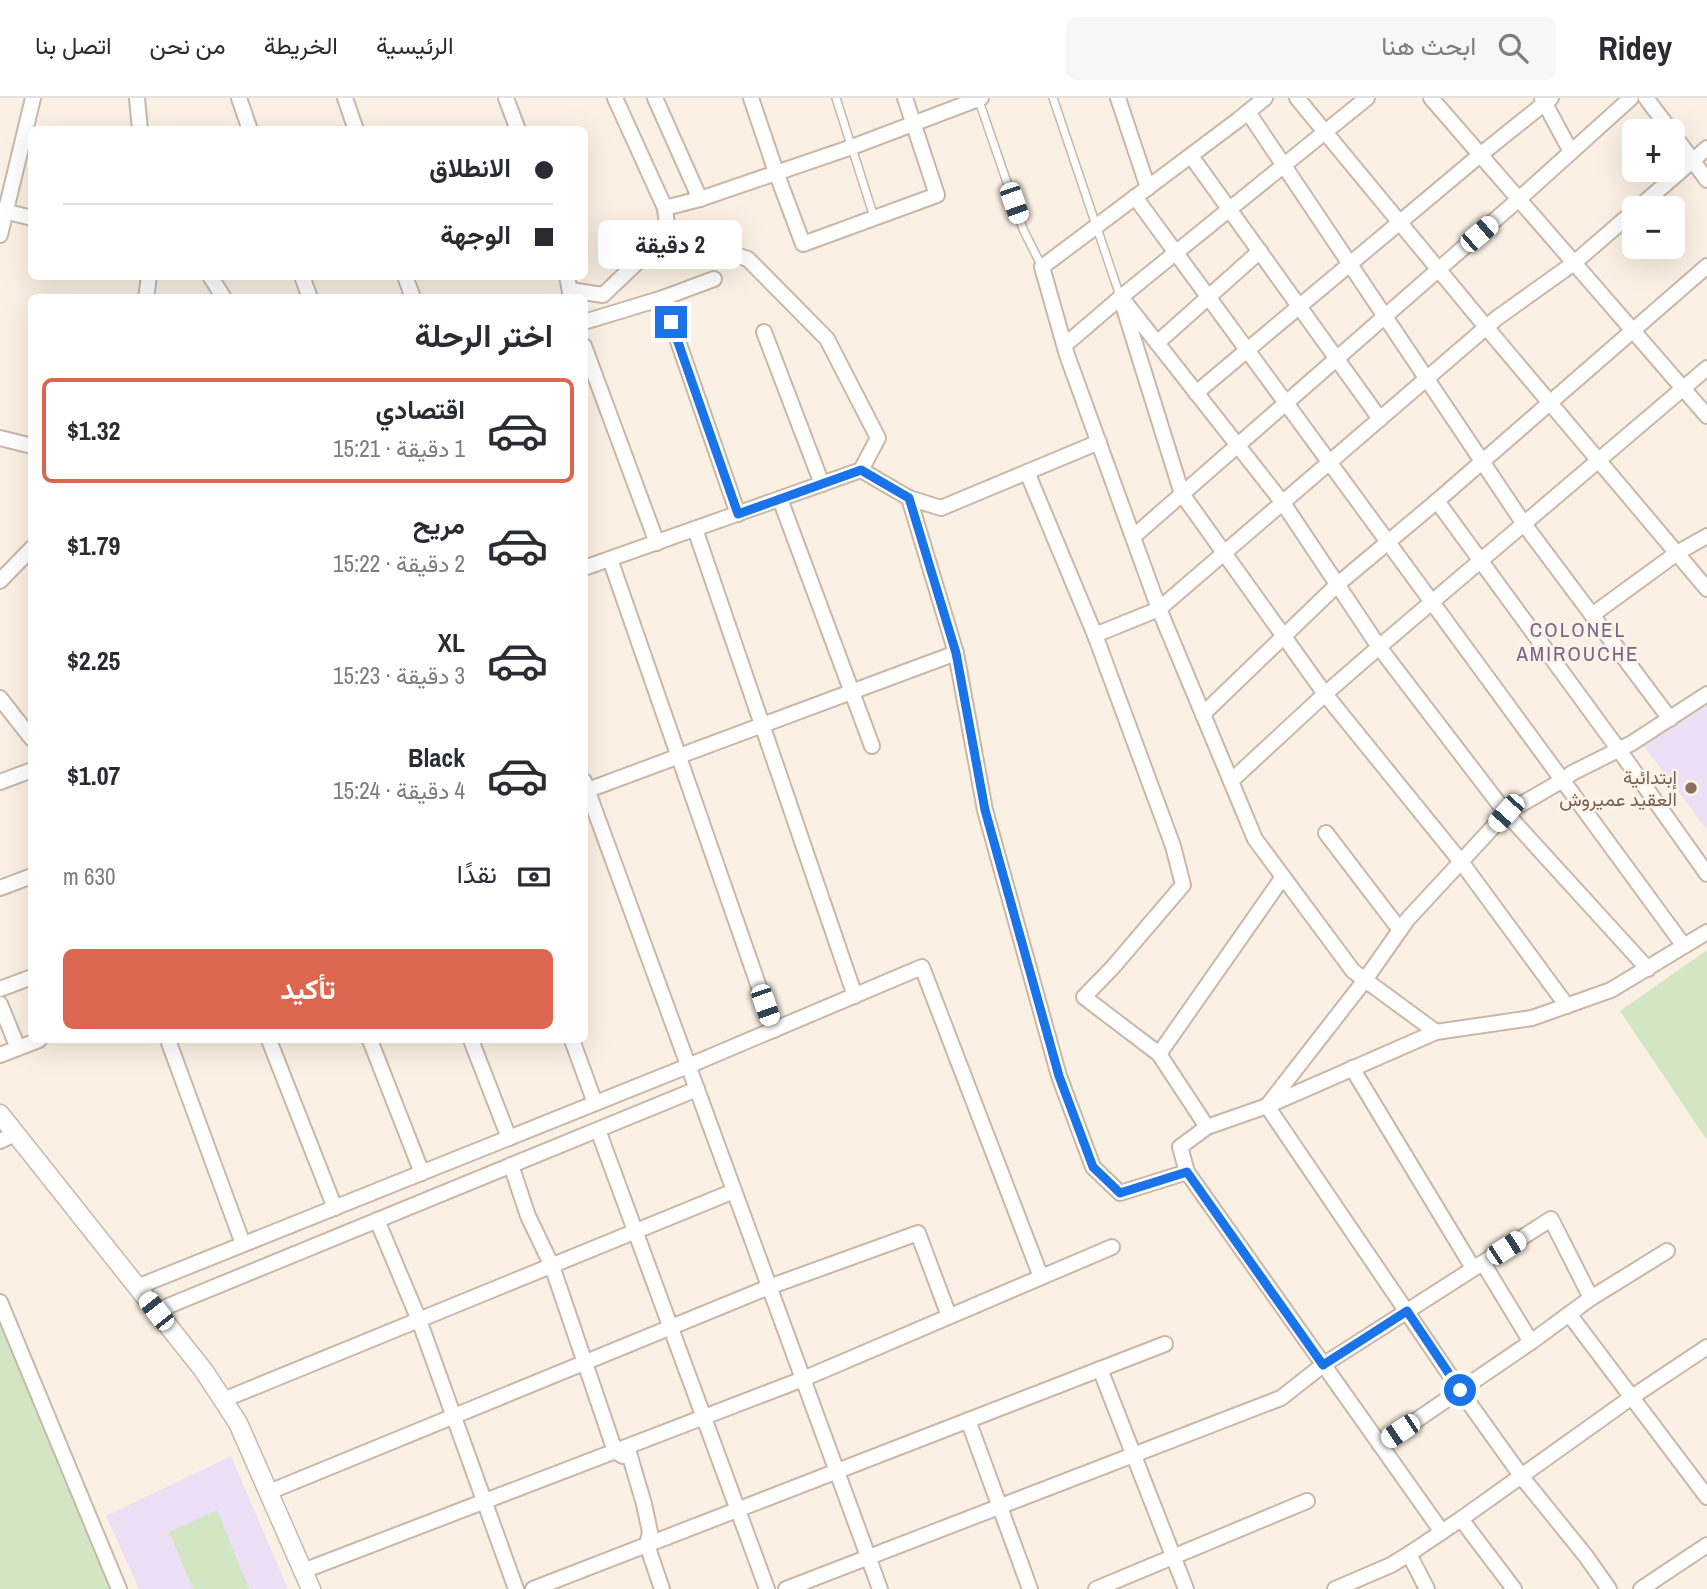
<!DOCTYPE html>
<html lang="ar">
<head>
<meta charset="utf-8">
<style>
  body { margin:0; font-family:"Archivo Narrow",Vazirmatn,sans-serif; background:#f7f7f7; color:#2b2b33; direction:rtl; height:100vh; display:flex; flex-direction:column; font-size:26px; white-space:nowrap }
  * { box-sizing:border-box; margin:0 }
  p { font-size:23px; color:#7c7c81 }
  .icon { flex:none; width:38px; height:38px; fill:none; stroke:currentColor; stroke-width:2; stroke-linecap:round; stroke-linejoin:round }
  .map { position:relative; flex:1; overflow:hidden; direction:ltr }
  .drawer { position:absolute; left:28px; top:196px; width:560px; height:749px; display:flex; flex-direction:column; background:#fff; border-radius:10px; box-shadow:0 7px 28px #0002; direction:rtl }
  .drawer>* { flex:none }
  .guide { position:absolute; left:28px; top:28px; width:560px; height:154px; border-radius:10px; box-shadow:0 7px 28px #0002; direction:rtl; display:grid; align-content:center; height:154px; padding:0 35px; background:#fff }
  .tools { position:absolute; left:1622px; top:21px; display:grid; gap:14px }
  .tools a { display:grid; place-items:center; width:63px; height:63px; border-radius:10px; background:#fff; box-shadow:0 7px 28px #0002; font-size:35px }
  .end { position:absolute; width:32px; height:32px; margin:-16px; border:9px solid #1a73e8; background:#fff; box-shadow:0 0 0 4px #fff }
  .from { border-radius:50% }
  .bubble { position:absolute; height:49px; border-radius:10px; background:#fff; box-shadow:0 7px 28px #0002; font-size:23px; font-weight:700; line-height:49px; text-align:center; direction:rtl }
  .car { position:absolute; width:21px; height:42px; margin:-21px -10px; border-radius:9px; box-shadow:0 0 5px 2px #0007; background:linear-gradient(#fff 24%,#345 0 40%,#fff 0 76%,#345 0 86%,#fff 0) }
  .guide b { display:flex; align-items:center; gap:24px; height:66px; font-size:26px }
  .guide b+b { border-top:2px solid #e1e1e2 }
  .guide i { width:18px; height:18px; background:#2b2b33 }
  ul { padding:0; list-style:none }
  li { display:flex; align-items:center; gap:21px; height:105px; margin:0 14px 10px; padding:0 21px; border:4px solid transparent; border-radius:10px }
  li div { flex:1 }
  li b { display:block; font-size:26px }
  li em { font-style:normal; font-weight:700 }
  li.selected { border-color:#db6751 }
  li>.icon { width:63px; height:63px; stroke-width:1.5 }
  h2 { padding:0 35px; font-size:32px; line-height:84px }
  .pay { display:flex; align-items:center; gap:18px; height:77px; padding:0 35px; font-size:26px }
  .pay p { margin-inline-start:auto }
  .primary-button { display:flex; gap:14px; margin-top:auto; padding:14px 35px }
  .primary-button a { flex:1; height:80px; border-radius:10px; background:#db6751; color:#fff; font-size:28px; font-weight:700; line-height:80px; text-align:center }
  header { display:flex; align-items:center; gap:42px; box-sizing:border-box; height:98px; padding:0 35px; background:#fff; border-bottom:2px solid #e1e1e2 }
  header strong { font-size:33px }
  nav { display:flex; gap:38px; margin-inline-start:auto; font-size:24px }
  .search { width:490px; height:63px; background:#f7f7f7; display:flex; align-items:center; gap:18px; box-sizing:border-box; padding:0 24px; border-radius:10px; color:#7c7c81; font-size:26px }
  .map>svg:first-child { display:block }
</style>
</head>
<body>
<header>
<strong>Ridey</strong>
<div class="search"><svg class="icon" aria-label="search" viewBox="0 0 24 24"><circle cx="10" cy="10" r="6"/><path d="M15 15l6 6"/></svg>ابحث هنا</div>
<nav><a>الرئيسية</a><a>الخريطة</a><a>من نحن</a><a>اتصل بنا</a></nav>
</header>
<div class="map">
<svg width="1707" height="1491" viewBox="0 0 1707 1491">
  <rect width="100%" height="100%" fill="#faf0e3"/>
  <g fill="#ede0f6">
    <polygon points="1707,604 1707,732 1644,648"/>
    <polygon points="231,1358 288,1491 139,1491 106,1418"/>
  </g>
  <g fill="#d3e6c3">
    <polygon points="1707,852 1707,1042 1620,913"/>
    <polygon points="0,1204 119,1491 0,1491"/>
    <polygon points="217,1412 249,1491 193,1491 169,1434"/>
  </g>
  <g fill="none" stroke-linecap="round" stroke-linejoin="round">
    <g stroke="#cab7aa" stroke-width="10">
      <g id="service">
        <polyline points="836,0 874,119"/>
        <polyline points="978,0 1023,131 1042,169"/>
        <polyline points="1053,0 1120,198"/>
      </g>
    </g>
    <g stroke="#cab7aa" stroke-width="18">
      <g id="minor">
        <polyline points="137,0 140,32"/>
        <polyline points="239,0 250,32"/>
        <polyline points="345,0 356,32"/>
        <polyline points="506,0 518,32"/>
        <polyline points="615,0 665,110 668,135"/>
        <polyline points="655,0 700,101"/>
        <polyline points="751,0 776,74 803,146 937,97 905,0"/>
        <polyline points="1118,0 1148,90"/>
        <polyline points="1265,0 1238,22 1042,169 1067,257 1159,511 1255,741 1353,873 1436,934 1532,920 1611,892 1707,834"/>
        <polyline points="1297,0 1486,229 1707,491"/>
        <polyline points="1431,0 1707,318"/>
        <polyline points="1542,0 1571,54"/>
        <polyline points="1646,0 1671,33"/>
        <polyline points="1248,14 1524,426 1670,621"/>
        <polyline points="1673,36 1707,82"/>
        <polyline points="1191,58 1380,321"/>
        <polyline points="1135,99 1684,848"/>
        <polyline points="665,110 700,101 852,49 981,0"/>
        <polyline points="1638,110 1707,50"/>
        <polyline points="0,112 32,120"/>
        <polyline points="0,137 33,0"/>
        <polyline points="210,178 224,200"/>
        <polyline points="302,178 310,200"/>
        <polyline points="405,178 413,200"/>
        <polyline points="567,178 571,200"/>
        <polyline points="570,192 603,197 668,135 748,161 827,241 878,340 861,372 909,400 956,555 985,712 1059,978 1093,1069 1120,1095 1187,1074 1180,1049 1207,1029 1159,956 1084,899 1113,869 1183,787 1173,748 1095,537 1159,511 1497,220 1574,165 1634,113"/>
        <polyline points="1121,199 1283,405 1379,549 1506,715 1648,871"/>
        <polyline points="146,200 149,178"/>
        <polyline points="663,200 738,416"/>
        <polyline points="1123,207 1182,396 1325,596 1462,765 1567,908"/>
        <polyline points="584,224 663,200 714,181"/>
        <polyline points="764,234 822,386"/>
        <polyline points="1157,245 1260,153"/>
        <polyline points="1065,247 1121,199 1367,0"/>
        <polyline points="584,248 657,445"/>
        <polyline points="1196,295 1480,57 1551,0"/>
        <polyline points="0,340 32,348"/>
        <polyline points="1027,374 1095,537"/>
        <polyline points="909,400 941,410 1099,344"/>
        <polyline points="780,401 872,648"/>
        <polyline points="1437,403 1619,652 1707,776"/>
        <polyline points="695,431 855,898"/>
        <polyline points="1133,439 1519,101 1631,0"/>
        <polyline points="610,461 774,932"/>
        <polyline points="584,470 861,372"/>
        <polyline points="0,483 32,450"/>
        <polyline points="1592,517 1677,455 1707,438"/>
        <polyline points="0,600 32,641"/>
        <polyline points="1203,616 1338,486 1437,403 1707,168"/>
        <polyline points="584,683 880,1491"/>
        <polyline points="1231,683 1325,596 1379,549 1707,270"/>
        <polyline points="0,684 32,672"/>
        <polyline points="588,692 956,555"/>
        <polyline points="1326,735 1400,832"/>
        <polyline points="0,790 32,778"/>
        <polyline points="0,891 32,879"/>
        <polyline points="0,906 18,950"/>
        <polyline points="168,942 243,1146"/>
        <polyline points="269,942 335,1110"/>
        <polyline points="370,942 422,1075"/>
        <polyline points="471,942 509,1040"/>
        <polyline points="572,942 595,1005"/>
        <polyline points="1159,956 1283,779"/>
        <polyline points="0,957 39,942"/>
        <polyline points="1352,970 1473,1170"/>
        <polyline points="1207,1029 1267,1008 1436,934"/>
        <polyline points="598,1032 767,1491"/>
        <polyline points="0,1043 15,1036"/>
        <polyline points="511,1067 528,1118 552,1168 615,1353 623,1358 629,1355 644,1406 650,1434 647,1447 662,1491"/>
        <polyline points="1187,1074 1442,1434"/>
        <polyline points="377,1122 419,1222 516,1491"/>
        <polyline points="1483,1165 1531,1244"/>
        <polyline points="137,1189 688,968 922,869 1041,1179"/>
        <polyline points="1591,1200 1667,1153"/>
        <polyline points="0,1204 119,1491"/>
        <polyline points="156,1213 697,991"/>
        <polyline points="1569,1216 1707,1399"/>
        <polyline points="1100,1271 1186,1491"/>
        <polyline points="223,1302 734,1093"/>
        <polyline points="968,1322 1030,1491"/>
        <polyline points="269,1394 769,1189 918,1135 949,1218"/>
        <polyline points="1461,1421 1514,1491"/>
        <polyline points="1409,1456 1427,1491"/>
        <polyline points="303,1473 803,1281 1112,1149"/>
        <polyline points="533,1491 1165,1246"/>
        <polyline points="786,1491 1281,1300 1323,1267 1551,1121 1591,1200 1531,1244 1380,1347"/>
        <polyline points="1096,1491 1307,1403"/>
        <polyline points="1335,1491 1391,1467 1409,1456 1461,1421 1632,1299 1707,1249"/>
        <polyline points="1609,1491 1585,1457 1525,1383 1464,1298 1267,1008 1365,882 1407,822 1506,715 1563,682 1572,675 1632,645 1707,596"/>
        <polyline points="1641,1491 1707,1447"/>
      </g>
    </g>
    <g stroke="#cab7aa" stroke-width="21">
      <polyline id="tertiary" points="0,1016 204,1273 238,1325 311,1491"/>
    </g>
    <use href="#service" stroke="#fff" stroke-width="7"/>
    <use href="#minor" stroke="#fff" stroke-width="14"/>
    <use href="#tertiary" stroke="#fff" stroke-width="18"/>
  </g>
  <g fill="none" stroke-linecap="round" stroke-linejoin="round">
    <polyline stroke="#1a73e8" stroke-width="9" points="671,224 738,416 861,372 909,400 956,555 985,712 1059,978 1093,1069 1120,1095 1187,1074 1323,1267 1407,1213 1460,1292"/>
  </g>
  <circle fill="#8d6e63" stroke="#fdf4e8" stroke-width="2.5" cx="1691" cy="690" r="7"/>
  <g text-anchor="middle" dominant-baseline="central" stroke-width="5" stroke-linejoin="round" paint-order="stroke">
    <g font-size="19" fill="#785e54" stroke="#fdf4e8" text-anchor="end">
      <text x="1677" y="679">إبتدائية<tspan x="1677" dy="22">العقيد عميروش</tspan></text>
    </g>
    <g font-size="21" letter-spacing="2" fill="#7b638c" stroke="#fdf4e8">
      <text x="1578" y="531">COLONEL<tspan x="1578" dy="24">AMIROUCHE</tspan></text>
    </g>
  </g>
</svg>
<div class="tools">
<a>+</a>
<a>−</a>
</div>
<i class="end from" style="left:1460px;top:1292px"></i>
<i class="end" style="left:671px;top:224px"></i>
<div class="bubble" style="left:598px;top:122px;width:144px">2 دقيقة</div>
<i class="car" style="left:1014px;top:105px;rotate:161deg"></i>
<i class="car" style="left:1479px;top:136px;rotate:49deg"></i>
<i class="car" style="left:1506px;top:715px;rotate:222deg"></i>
<i class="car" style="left:765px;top:907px;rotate:161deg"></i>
<i class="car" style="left:1506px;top:1150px;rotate:57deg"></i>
<i class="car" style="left:156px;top:1213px;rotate:322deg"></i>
<i class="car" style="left:1400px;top:1333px;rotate:236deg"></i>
<div class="guide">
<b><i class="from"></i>الانطلاق</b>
<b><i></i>الوجهة</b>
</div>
<section class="drawer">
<h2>اختر الرحلة</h2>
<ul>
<li class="selected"><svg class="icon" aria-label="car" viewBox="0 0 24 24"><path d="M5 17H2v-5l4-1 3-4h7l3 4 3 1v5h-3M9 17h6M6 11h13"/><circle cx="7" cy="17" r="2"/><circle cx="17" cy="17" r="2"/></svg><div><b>اقتصادي</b><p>1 دقيقة · 15:21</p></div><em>$1.32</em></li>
<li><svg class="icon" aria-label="car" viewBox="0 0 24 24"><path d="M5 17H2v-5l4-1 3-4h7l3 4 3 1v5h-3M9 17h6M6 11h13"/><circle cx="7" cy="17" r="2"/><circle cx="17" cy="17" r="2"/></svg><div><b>مريح</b><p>2 دقيقة · 15:22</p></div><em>$1.79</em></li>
<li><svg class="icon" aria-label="car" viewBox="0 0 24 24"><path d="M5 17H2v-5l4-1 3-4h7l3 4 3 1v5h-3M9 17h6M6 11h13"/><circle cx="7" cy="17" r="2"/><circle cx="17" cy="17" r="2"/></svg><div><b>XL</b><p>3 دقيقة · 15:23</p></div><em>$2.25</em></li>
<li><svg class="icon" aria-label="car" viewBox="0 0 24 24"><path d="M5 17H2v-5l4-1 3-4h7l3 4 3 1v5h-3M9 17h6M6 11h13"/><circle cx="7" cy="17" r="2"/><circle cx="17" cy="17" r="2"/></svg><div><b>Black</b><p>4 دقيقة · 15:24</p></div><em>$1.07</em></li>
</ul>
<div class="pay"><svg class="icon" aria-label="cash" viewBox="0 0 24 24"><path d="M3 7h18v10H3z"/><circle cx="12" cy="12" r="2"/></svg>نقدًا<p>630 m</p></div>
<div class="primary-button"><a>تأكيد</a></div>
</section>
</div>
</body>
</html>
